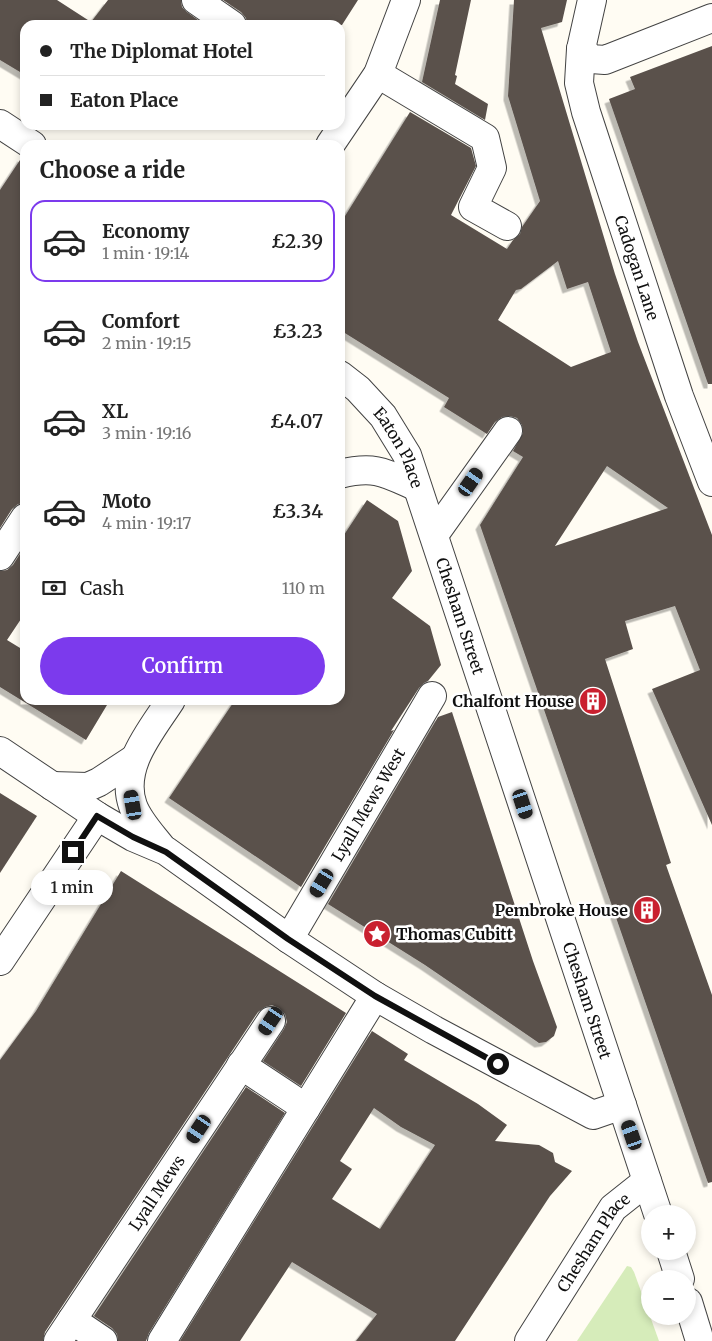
<!DOCTYPE html>
<html lang="en">
<head>
<meta charset="utf-8">
<style>
  body { margin:0; font-family:Merriweather,serif; background:#f6f6f6; color:#222; height:100vh; display:flex; flex-direction:column; font-size:19px; white-space:nowrap }
  * { box-sizing:border-box; margin:0 }
  p { font-size:16px; color:#767676 }
  .icon { flex:none; width:28px; height:28px; fill:none; stroke:currentColor; stroke-width:2; stroke-linecap:round; stroke-linejoin:round }
  .map { position:relative; flex:1; overflow:hidden }
  .details { position:absolute; left:20px; top:140px; width:325px; height:565px; display:flex; flex-direction:column; background:#fff; border-radius:15px; box-shadow:0 2px 8px #0003 }
  .details>* { flex:none }
  .hud { position:absolute; left:20px; top:20px; width:325px; height:110px; border-radius:15px; box-shadow:0 2px 8px #0003; display:grid; align-content:center; height:110px; padding:0 20px; background:#fff }
  .fabs { position:absolute; left:641px; top:1205px; display:grid; gap:10px }
  .fabs a { display:grid; place-items:center; width:55px; height:55px; border-radius:50%; background:#fff; box-shadow:0 2px 8px #0003; font-size:25px }
  .end { position:absolute; width:22px; height:22px; margin:-11px; border:6px solid #101010; background:#fff; box-shadow:0 0 0 2px #fff }
  .from { border-radius:50% }
  .bubble { position:absolute; height:35px; border-radius:18px; background:#fff; box-shadow:0 2px 8px #0003; font-size:16px; font-weight:600; line-height:35px; text-align:center }
  .car { position:absolute; width:15px; height:30px; margin:-15px -8px; border-radius:6px; box-shadow:0 0 4px 1px #0007; background:linear-gradient(#222 24%,#8ab4d8 0 40%,#222 0 76%,#8ab4d8 0 86%,#222 0) }
  .hud b { display:flex; align-items:center; gap:18px; height:48px; font-size:19px }
  .hud b+b { border-top:1px solid #e0e0e0 }
  .hud i { width:12px; height:12px; background:#222 }
  ul { padding:0; list-style:none }
  li { display:flex; align-items:center; gap:15px; height:82px; margin:0 10px 8px; padding:0 10px; border:2px solid transparent; border-radius:15px }
  li div { flex:1 }
  li b { display:block; font-size:19px }
  li em { font-style:normal; font-weight:600 }
  li.current { border-color:#7c3aed }
  li>.icon { width:45px; height:45px; stroke-width:1.5 }
  h2 { padding:0 20px; font-size:22px; line-height:60px }
  .pay { display:flex; align-items:center; gap:12px; height:55px; padding:0 20px; font-size:19px }
  .pay p { margin-inline-start:auto }
  .action { display:flex; gap:10px; margin-top:auto; padding:10px 20px }
  .action a { flex:1; height:58px; border-radius:30px; background:#7c3aed; color:#fff; font-size:20px; font-weight:600; line-height:58px; text-align:center }
  .map>svg:first-child { display:block }
</style>
</head>
<body>
<div class="map">
<svg width="712" height="1341" viewBox="0 0 712 1341">
  <defs>
    <filter id="shadow"><feDropShadow dx="-4.5" dy="4.5" stdDeviation="0" flood-color="#0004"/></filter>
  </defs>
  <rect width="100%" height="100%" fill="#fffcf3"/>
  <polygon fill="#d6ecba" points="627,1266 631,1267 634,1272 659,1341 577,1341"/>
  <g fill="#5a514c" fill-rule="evenodd" filter="url(#shadow)">
    <polygon points="0,0 57,0 91,22 108,0 181,0 182,7 187,12 205,25 25,25 25,75 0,60"/>
    <polygon points="223,0 358,0 342,25 247,25 246,18 241,12"/>
    <polygon points="440,0 471,0 455,75 457,76 455,84 488,104 485,120 422,82"/>
    <path d="M514,0h53l-5,22 -21,6 74,246 23,68 74,193v290l-60,-136 48,-19 -25,-64 -50,15 8,28 -28,10 66,204 -5,2 46,130v187l-4,1 -228,-658 43,-68 -10,-6 10,-18 -1,-8 -5,-7 -7,-2 -8,1 -7,5 -8,12 -43,-27 5,-9 -109,-68v-106l70,-112 61,36 5,18 -25,49 56,34 6,-9 7,-6 2,-7 18,-26 -32,-105zM558,261l9,28 21,-7 23,70 -40,15 -73,-47 18,-30 5,-1zM607,466l61,42 -113,38z"/>
    <polygon points="712,46 712,384 708,384 609,99 635,89 630,77"/>
    <polygon points="22,157 25,159 25,503 18,504 12,509 0,528 0,190"/>
    <polygon points="367,500 398,521 412,571 392,598 430,626 441,665 428,681 424,683 419,688 391,731 394,730 301,887 169,798 235,700 340,700 340,541"/>
    <polygon points="25,546 25,613 7,640 25,651 25,700 110,700 86,740 0,687 0,571 7,570 13,565"/>
    <polygon points="452,712 533,961 557,1027 554,1036 546,1042 539,1043 425,965 328,904 438,717"/>
    <polygon points="0,793 37,816 0,873"/>
    <polygon points="121,871 346,1013 301,1086 263,1061 284,1029 287,1022 285,1014 279,1008 272,1005 265,1007 258,1012 45,1332 43,1341 0,1341 0,1060 36,1011"/>
    <path d="M372,1031l36,23 -4,6 74,44 29,21 -12,16 44,4 14,8 2,9 17,9 -22,25 -95,145h-99l21,-27 -85,-52 -52,79h-60zM374,1108l27,19 34,18 -55,84 -48,-30 20,-30 -12,-8z"/>
    <polygon points="246,1087 285,1113 149,1333 146,1341 118,1341 117,1334 112,1328 94,1316"/>
  </g>
  <g fill="none" stroke-linecap="round" stroke-linejoin="round">
    <g stroke="#434343" stroke-width="30">
      <g id="minor">
        <polyline points="196,0 232,25"/>
        <path id="s1" d="M592,0l-11,49 -2,34 7,29 93,284 33,86"/>
        <polyline points="581,49 591,59 605,60 712,18"/>
        <polyline points="378,74 485,138 492,168 473,207 507,226"/>
        <polyline points="0,124 32,145"/>
        <polyline points="330,145 378,74 406,0"/>
        <path id="s2" d="M340,375l18,14 25,27 24,39 251,759"/>
        <path d="M340,474c35,-9 46,-1 77,13"/>
        <polyline points="434,535 508,431"/>
        <polyline points="0,556 25,518"/>
        <polyline points="0,751 97,816 133,837 166,851 289,939 375,996 434,1030 593,1115 622,1105"/>
        <polyline points="52,786 88,787 99,782 134,759"/>
        <path d="M162,848c-10,-13 -23,-26 -29,-42 -14,-39 18,-75 38,-106"/>
        <path id="s3" d="M289,939l143,-243"/>
        <polyline points="0,961 97,816"/>
        <polyline points="241,1065 306,1108"/>
        <polyline points="671,1251 680,1279"/>
        <polyline points="688,1302 700,1341"/>
        <polyline points="72,1320 103,1341"/>
        <path id="s4" d="M58,1341l213,-320"/>
        <polyline points="162,1341 375,996"/>
        <path id="s5" d="M529,1341l84,-133 34,-27"/>
      </g>
    </g>
    <use href="#minor" stroke="#fff" stroke-width="28"/>
  </g>
  <g fill="none" stroke-linecap="round" stroke-linejoin="round">
    <polyline stroke="#101010" stroke-width="6" points="73,852 97,816 133,837 166,852 288,939 375,996 498,1064"/>
  </g>
  <defs>
    <g id="building-disc" transform="scale(1.4375)"><circle r="9.5" fill="#c9202f" stroke="#fff"/><path d="M-4-6H4V6H1V3H-1V6H-4ZM-2.5-4.3h1.7v1.8h-1.7ZM.8-4.3h1.7v1.8H.8ZM-2.5-1h1.7V.8h-1.7ZM.8-1h1.7V.8H.8Z" fill="#fff"/></g>
    <g id="sight-disc" transform="scale(1.4375)"><circle r="9.5" fill="#c9202f" stroke="#fff"/><path d="M0-6L1.8-2.2L6-1.7L2.9 1.2L3.7 5.4L0 3.3L-3.7 5.4L-2.9 1.2L-6-1.7L-1.8-2.2Z" fill="#fff"/></g>
  </defs>
  <g fill-rule="evenodd">
    <use href="#building-disc" x="593" y="701"/>
    <use href="#building-disc" x="647" y="910"/>
    <use href="#sight-disc" x="377" y="934"/>
  </g>
  <g text-anchor="middle" dominant-baseline="central" stroke-width="5" stroke-linejoin="round" paint-order="stroke">
    <g font-size="16" fill="#101010" stroke="#fff">
      <text stroke="none"><textPath href="#s1" startOffset="278">Cadogan Lane</textPath></text>
      <text stroke="none"><textPath href="#s2" startOffset="95">Eaton Place</textPath></text>
      <text stroke="none"><textPath href="#s2" startOffset="275">Chesham Street</textPath></text>
      <text stroke="none"><textPath href="#s3" startOffset="156">Lyall Mews West</textPath></text>
      <text stroke="none"><textPath href="#s2" startOffset="680">Chesham Street</textPath></text>
      <text stroke="none"><textPath href="#s4" startOffset="178">Lyall Mews</textPath></text>
      <text stroke="none"><textPath href="#s5" startOffset="118">Chesham Place</textPath></text>
    </g>
    <g font-size="16" font-weight="bold" fill="#101010" stroke="#fff" text-anchor="end">
      <text x="574" y="701">Chalfont House</text>
      <text x="628" y="910">Pembroke House</text>
      <text x="396" y="934" text-anchor="start">Thomas Cubitt</text>
    </g>
  </g>
</svg>
<div class="fabs">
<a>+</a>
<a>−</a>
</div>
<i class="end from" style="left:498px;top:1064px"></i>
<i class="end" style="left:73px;top:852px"></i>
<div class="bubble" style="left:31px;top:870px;width:82px">1 min</div>
<i class="car" style="left:471px;top:482px;rotate:35deg"></i>
<i class="car" style="left:523px;top:804px;rotate:162deg"></i>
<i class="car" style="left:133px;top:805px;rotate:350deg"></i>
<i class="car" style="left:322px;top:883px;rotate:211deg"></i>
<i class="car" style="left:271px;top:1021px;rotate:214deg"></i>
<i class="car" style="left:199px;top:1129px;rotate:214deg"></i>
<i class="car" style="left:632px;top:1135px;rotate:341deg"></i>
<div class="hud">
<b><i class="from"></i>The Diplomat Hotel</b>
<b><i></i>Eaton Place</b>
</div>
<section class="details">
<h2>Choose a ride</h2>
<ul>
<li class="current"><svg class="icon" aria-label="car" viewBox="0 0 24 24"><path d="M5 17H2v-5l4-1 3-4h7l3 4 3 1v5h-3M9 17h6M6 11h13"/><circle cx="7" cy="17" r="2"/><circle cx="17" cy="17" r="2"/></svg><div><b>Economy</b><p>1 min · 19:14</p></div><em>£2.39</em></li>
<li><svg class="icon" aria-label="car" viewBox="0 0 24 24"><path d="M5 17H2v-5l4-1 3-4h7l3 4 3 1v5h-3M9 17h6M6 11h13"/><circle cx="7" cy="17" r="2"/><circle cx="17" cy="17" r="2"/></svg><div><b>Comfort</b><p>2 min · 19:15</p></div><em>£3.23</em></li>
<li><svg class="icon" aria-label="car" viewBox="0 0 24 24"><path d="M5 17H2v-5l4-1 3-4h7l3 4 3 1v5h-3M9 17h6M6 11h13"/><circle cx="7" cy="17" r="2"/><circle cx="17" cy="17" r="2"/></svg><div><b>XL</b><p>3 min · 19:16</p></div><em>£4.07</em></li>
<li><svg class="icon" aria-label="car" viewBox="0 0 24 24"><path d="M5 17H2v-5l4-1 3-4h7l3 4 3 1v5h-3M9 17h6M6 11h13"/><circle cx="7" cy="17" r="2"/><circle cx="17" cy="17" r="2"/></svg><div><b>Moto</b><p>4 min · 19:17</p></div><em>£3.34</em></li>
</ul>
<div class="pay"><svg class="icon" aria-label="cash" viewBox="0 0 24 24"><path d="M3 7h18v10H3z"/><circle cx="12" cy="12" r="2"/></svg>Cash<p>110 m</p></div>
<div class="action"><a>Confirm</a></div>
</section>
</div>
</body>
</html>
